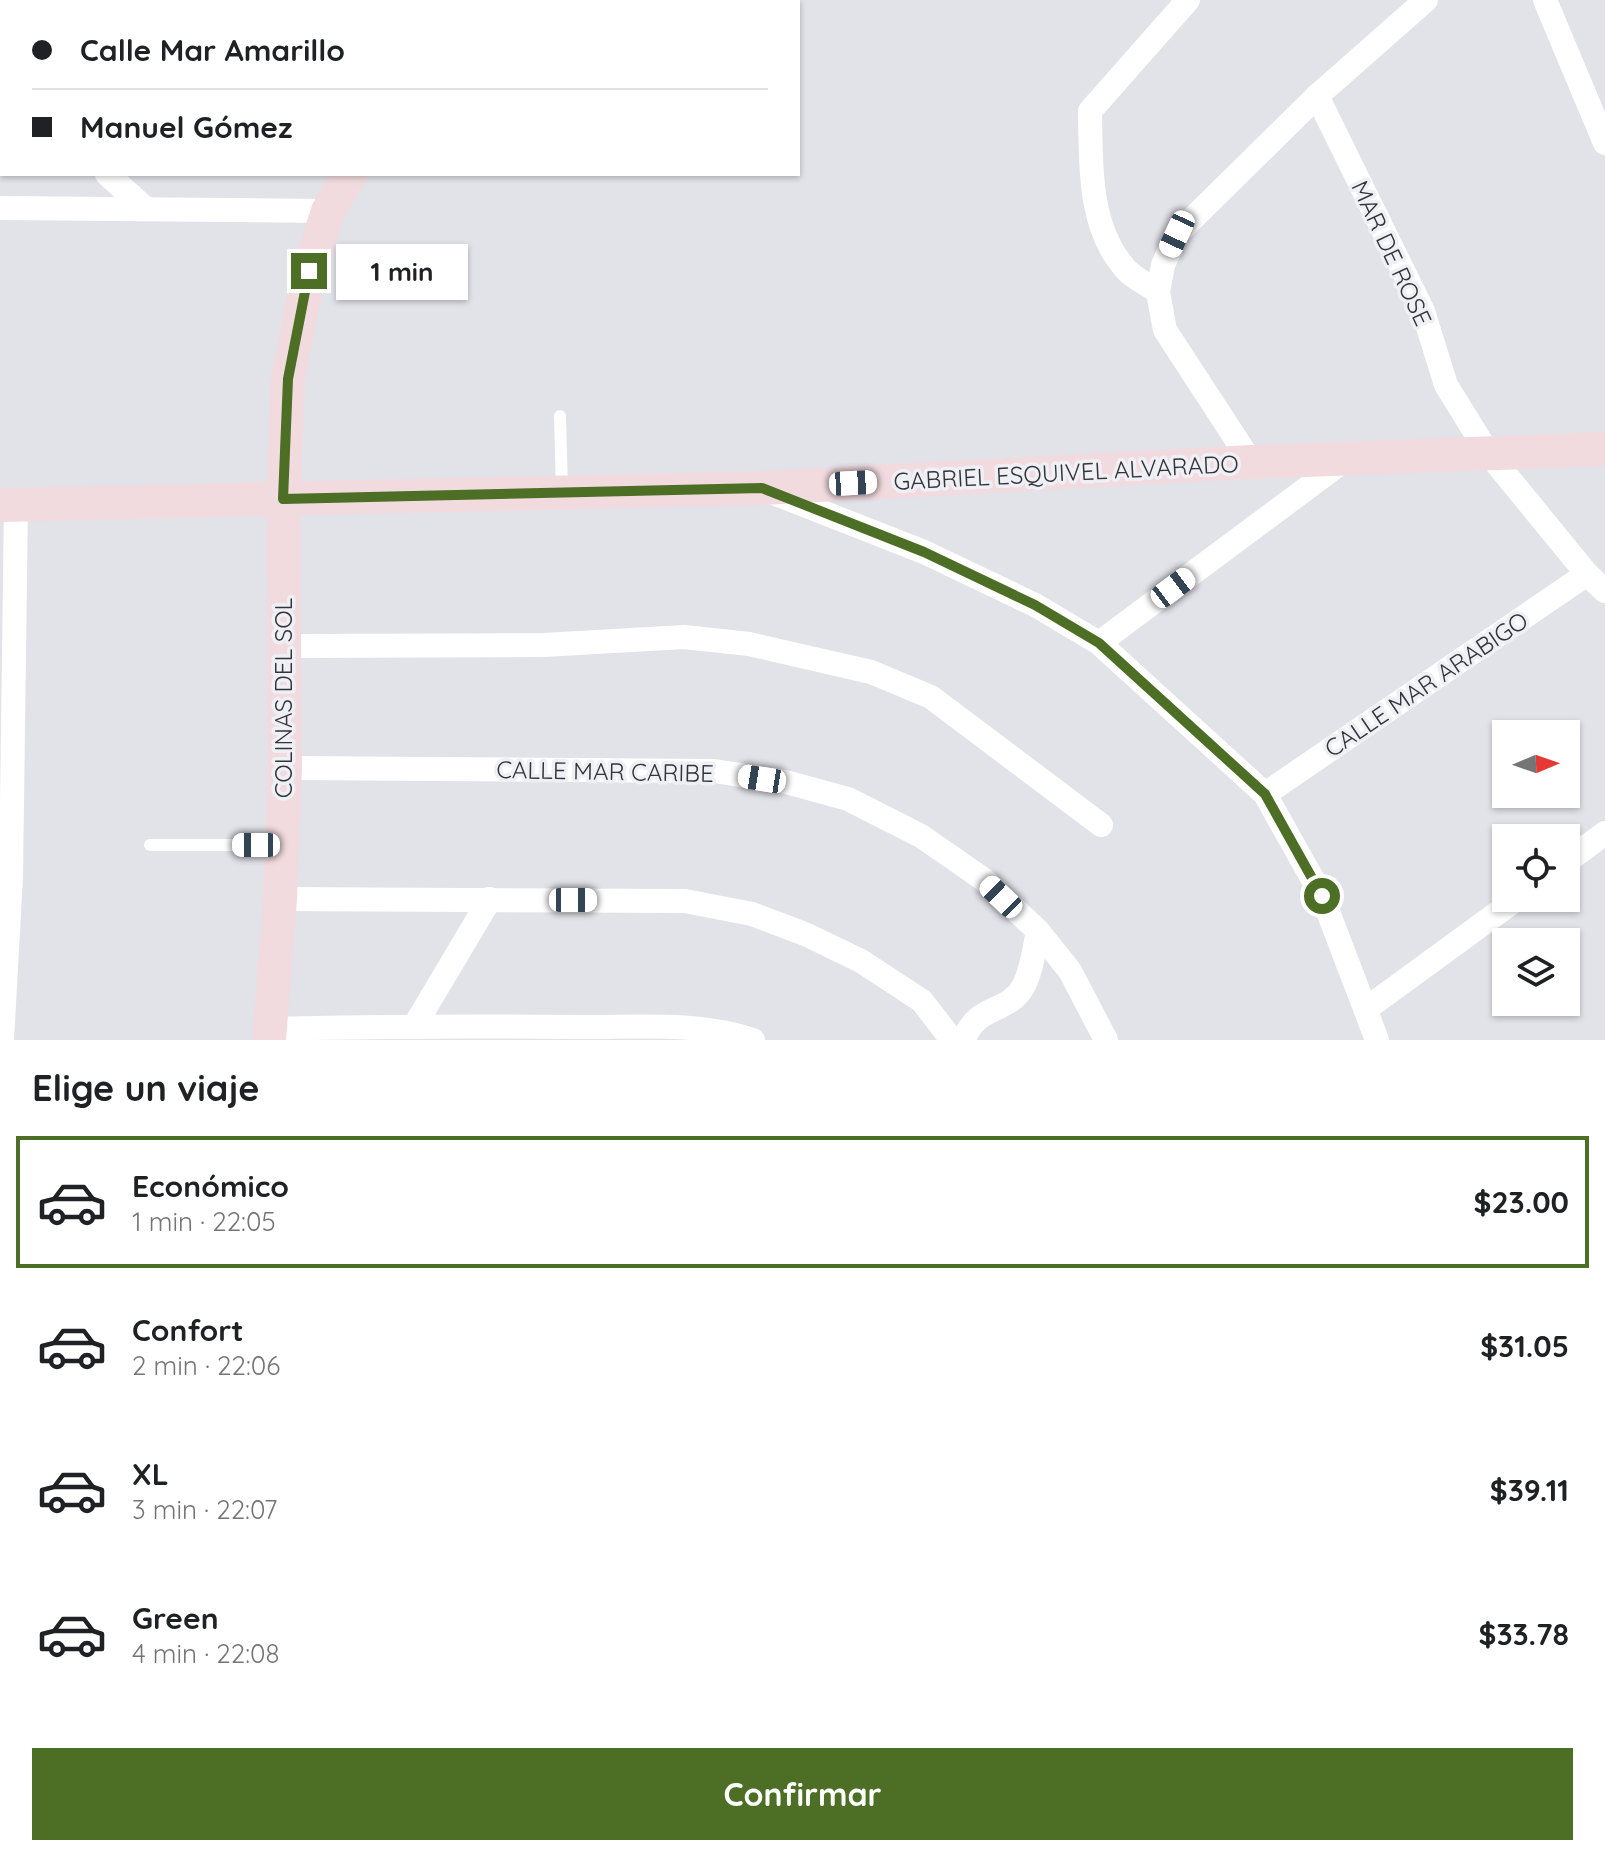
<!DOCTYPE html>
<html lang="es">
<head>
<meta charset="utf-8">
<style>
  body { margin:0; font-family:Quicksand,sans-serif; background:#f2f2f2; color:#202124; height:100vh; display:flex; flex-direction:column; font-size:30px; white-space:nowrap }
  * { box-sizing:border-box; margin:0 }
  p { font-size:26px; color:#757577 }
  .icon { flex:none; width:44px; height:44px; fill:none; stroke:currentColor; stroke-width:2; stroke-linecap:round; stroke-linejoin:round }
  .map { position:relative; height:1040px; overflow:hidden }
  .side { display:flex; flex-direction:column; background:#fff; flex:1 }
  .side>* { flex:none }
  .hud { position:absolute; left:0px; top:0px; width:800px; height:176px; box-shadow:0 2px 6px #0004; display:grid; align-content:center; height:176px; padding:0 32px; background:#fff }
  .needle { width:52px; rotate:88deg }
  .tools { position:absolute; left:1492px; top:720px; display:grid; gap:16px }
  .tools a { display:grid; place-items:center; width:88px; height:88px; border-radius:0px; background:#fff; box-shadow:0 2px 6px #0004; font-size:40px }
  .end { position:absolute; width:36px; height:36px; margin:-18px; border:10px solid #4d6e25; background:#fff; box-shadow:0 0 0 4px #fff }
  .from { border-radius:50% }
  .bubble { position:absolute; height:56px; border-radius:0px; background:#fff; box-shadow:0 2px 6px #0004; font-size:26px; font-weight:700; line-height:56px; text-align:center }
  .car { position:absolute; width:24px; height:48px; margin:-24px -12px; border-radius:10px; box-shadow:0 0 6px 2px #0007; background:linear-gradient(#fff 24%,#345 0 40%,#fff 0 76%,#345 0 86%,#fff 0) }
  .hud b { display:flex; align-items:center; gap:28px; height:76px; font-size:30px }
  .hud b+b { border-top:2px solid #e0e0e0 }
  .hud i { width:20px; height:20px; background:#202124 }
  ul { padding:0; list-style:none }
  li { display:flex; align-items:center; gap:24px; height:132px; margin:0 16px 12px; padding:0 16px; border:4px solid transparent; border-radius:0px }
  li div { flex:1 }
  li b { display:block; font-size:30px }
  li em { font-style:normal; font-weight:700 }
  li.active { border-color:#4d6e25 }
  li>.icon { width:72px; height:72px; stroke-width:1.5 }
  h2 { padding:0 32px; font-size:36px; line-height:96px }
  .cta { display:flex; gap:16px; margin-top:auto; padding:16px 32px }
  .cta a { flex:1; height:92px; border-radius:0px; background:#4d6e25; color:#fff; font-size:32px; font-weight:700; line-height:92px; text-align:center }
  .map>svg:first-child { display:block }
</style>
</head>
<body>
<div class="map">
<svg width="1605" height="1040" viewBox="0 0 1605 1040">
  <rect width="100%" height="100%" fill="#e2e2e9"/>
  <g fill="none" stroke-linecap="round" stroke-linejoin="round">
    <g stroke="#fff" stroke-width="12">
      <polyline points="629,0 630,2"/>
      <polyline points="560,416 562,490"/>
      <polyline points="150,845 279,845"/>
    </g>
    <g stroke="#fff" stroke-width="24">
      <polyline points="257,0 260,2"/>
      <polyline points="1545,0 1605,143"/>
      <polyline points="0,80 2,82"/>
      <polyline points="1317,96 1423,311 1446,385 1488,453 1587,574 1605,591"/>
      <polyline points="107,174 146,209"/>
      <polyline points="0,208 328,211"/>
      <path d="M1158,292c-11,-8 -27,-15 -35,-26 -35,-42 -32,-103 -33,-155l98,-111"/>
      <polyline points="1251,462 1165,330 1158,292 1163,265 1177,234 1317,96 1426,0"/>
      <polyline points="771,492 924,552 1035,605 1099,643 1265,794 1322,896 1377,1040"/>
      <polyline points="1099,643 1346,459"/>
      <polyline points="283,646 544,645 684,637 749,644 871,672 931,697 1101,825"/>
      <polyline points="285,768 714,771 786,782 848,799 921,836 983,879 1038,931 1070,971 1106,1040"/>
      <polyline points="1265,794 1587,574"/>
      <polyline points="1566,862 1605,833"/>
      <polyline points="280,899 685,901 752,914 805,934 861,961 922,1001 952,1040"/>
      <polyline points="1366,1009 1518,898"/>
      <polyline points="415,1025 490,899"/>
      <path d="M270,1029c105,-3 209,-3 313,-2 55,0 117,-5 170,13"/>
      <polyline points="2,1040 11,877 16,505"/>
      <path d="M964,1040c12,-36 44,-26 59,-53 9,-16 11,-38 15,-56"/>
    </g>
    <g stroke="#f2dbdf" stroke-width="34">
      <polyline points="474,2 476,0"/>
      <polyline points="0,505 762,488 1251,462 1605,449"/>
      <polyline points="269,1040 280,899 285,768 283,499 288,379 309,271 328,211 350,174"/>
    </g>
  </g>
  <g fill="none" stroke-linecap="round" stroke-linejoin="round">
    <polyline stroke="#4d6e25" stroke-width="10" points="309,271 288,379 283,499 762,488 924,552 1035,605 1099,643 1265,794 1322,896"/>
  </g>
  <g text-anchor="middle" dominant-baseline="central" stroke-width="7" stroke-linejoin="round" paint-order="stroke">
    <g font-size="24" fill="#343436" stroke="#efeff6">
      <text transform="translate(1392 253) rotate(65)">MAR DE ROSE</text>
      <text transform="translate(1066 472) rotate(-3)">GABRIEL ESQUIVEL ALVARADO</text>
      <text transform="translate(1426 684) rotate(-34)">CALLE MAR ARABIGO</text>
      <text transform="translate(283 698) rotate(-90)">COLINAS DEL SOL</text>
      <text transform="translate(605 771) rotate(1)">CALLE MAR CARIBE</text>
    </g>
  </g>
</svg>
<div class="tools">
<a><svg class="needle" viewBox="-14 -14 28 28"><path d="M0-13l5 13h-10z" fill="#e53935"/><path d="M0 13l5-13h-10z" fill="#757577"/></svg></a>
<a><svg class="icon" aria-label="locate" viewBox="0 0 24 24"><circle cx="12" cy="12" r="6"/><path d="M12 2v4M12 18v4M2 12h4M18 12h4"/></svg></a>
<a><svg class="icon" aria-label="layers" viewBox="0 0 24 24"><path d="M12 4l9 5-9 5-9-5zM3 14l9 5 9-5"/></svg></a>
</div>
<i class="end from" style="left:1322px;top:896px"></i>
<i class="end" style="left:309px;top:271px"></i>
<div class="bubble" style="left:336px;top:244px;width:132px">1 min</div>
<i class="car" style="left:1177px;top:234px;rotate:205deg"></i>
<i class="car" style="left:853px;top:483px;rotate:87deg"></i>
<i class="car" style="left:1173px;top:588px;rotate:53deg"></i>
<i class="car" style="left:762px;top:779px;rotate:279deg"></i>
<i class="car" style="left:256px;top:845px;rotate:270deg"></i>
<i class="car" style="left:1001px;top:897px;rotate:314deg"></i>
<i class="car" style="left:573px;top:900px;rotate:90deg"></i>
<div class="hud">
<b><i class="from"></i>Calle Mar Amarillo</b>
<b><i></i>Manuel Gómez</b>
</div>
</div>
<section class="side">
<h2>Elige un viaje</h2>
<ul>
<li class="active"><svg class="icon" aria-label="car" viewBox="0 0 24 24"><path d="M5 17H2v-5l4-1 3-4h7l3 4 3 1v5h-3M9 17h6M6 11h13"/><circle cx="7" cy="17" r="2"/><circle cx="17" cy="17" r="2"/></svg><div><b>Económico</b><p>1 min · 22:05</p></div><em>$23.00</em></li>
<li><svg class="icon" aria-label="car" viewBox="0 0 24 24"><path d="M5 17H2v-5l4-1 3-4h7l3 4 3 1v5h-3M9 17h6M6 11h13"/><circle cx="7" cy="17" r="2"/><circle cx="17" cy="17" r="2"/></svg><div><b>Confort</b><p>2 min · 22:06</p></div><em>$31.05</em></li>
<li><svg class="icon" aria-label="car" viewBox="0 0 24 24"><path d="M5 17H2v-5l4-1 3-4h7l3 4 3 1v5h-3M9 17h6M6 11h13"/><circle cx="7" cy="17" r="2"/><circle cx="17" cy="17" r="2"/></svg><div><b>XL</b><p>3 min · 22:07</p></div><em>$39.11</em></li>
<li><svg class="icon" aria-label="car" viewBox="0 0 24 24"><path d="M5 17H2v-5l4-1 3-4h7l3 4 3 1v5h-3M9 17h6M6 11h13"/><circle cx="7" cy="17" r="2"/><circle cx="17" cy="17" r="2"/></svg><div><b>Green</b><p>4 min · 22:08</p></div><em>$33.78</em></li>
</ul>
<div class="cta"><a>Confirmar</a></div>
</section>
</body>
</html>
